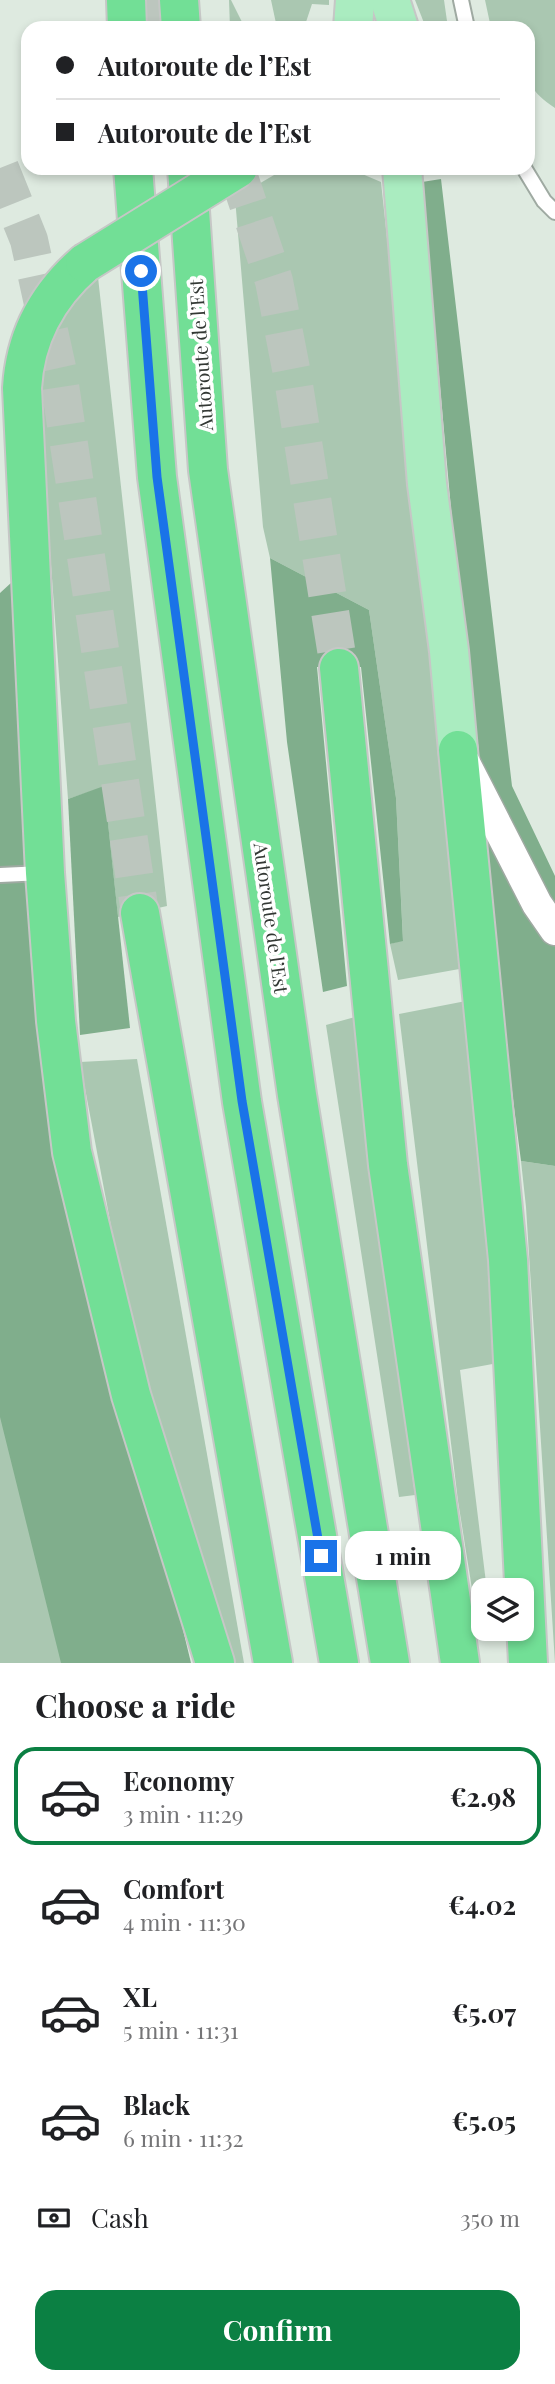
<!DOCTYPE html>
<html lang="en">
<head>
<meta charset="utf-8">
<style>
  body { margin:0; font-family:"Playfair Display",serif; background:#f2f2f2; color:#202124; height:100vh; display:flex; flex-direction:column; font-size:26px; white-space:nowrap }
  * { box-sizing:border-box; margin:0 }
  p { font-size:23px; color:#757577 }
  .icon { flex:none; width:38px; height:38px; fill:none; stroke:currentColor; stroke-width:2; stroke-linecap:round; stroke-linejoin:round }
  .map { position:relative; height:1663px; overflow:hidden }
  .sheet { display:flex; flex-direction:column; background:#fff; flex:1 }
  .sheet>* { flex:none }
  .guide { position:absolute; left:21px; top:21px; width:514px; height:154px; border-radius:21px; box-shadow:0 4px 10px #0003; display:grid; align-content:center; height:154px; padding:0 35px; background:#fff }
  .tools { position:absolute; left:471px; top:1578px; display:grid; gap:14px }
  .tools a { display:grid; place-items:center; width:63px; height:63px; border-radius:14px; background:#fff; box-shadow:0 4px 10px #0003; font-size:35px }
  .end { position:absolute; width:32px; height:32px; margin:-16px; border:9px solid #1a73e8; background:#fff; box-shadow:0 0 0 4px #fff }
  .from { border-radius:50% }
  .bubble { position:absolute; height:49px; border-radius:21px; background:#fff; box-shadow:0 4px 10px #0003; font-size:23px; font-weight:700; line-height:49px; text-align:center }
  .guide b { display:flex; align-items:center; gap:24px; height:66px; font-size:26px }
  .guide b+b { border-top:2px solid #e0e0e0 }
  .guide i { width:18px; height:18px; background:#202124 }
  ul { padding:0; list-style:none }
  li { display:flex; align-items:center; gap:21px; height:98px; margin:0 14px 10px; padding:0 21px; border:4px solid transparent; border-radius:21px }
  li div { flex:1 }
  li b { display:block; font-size:26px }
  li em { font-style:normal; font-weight:700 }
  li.selected { border-color:#0b8043 }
  li>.icon { width:63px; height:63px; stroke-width:1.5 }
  h2 { padding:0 35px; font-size:32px; line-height:84px }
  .pay { display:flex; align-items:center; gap:18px; height:77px; padding:0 35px; font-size:26px }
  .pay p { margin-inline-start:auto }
  .button { display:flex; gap:14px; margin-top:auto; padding:14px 35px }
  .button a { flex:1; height:80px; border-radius:21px; background:#0b8043; color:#fff; font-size:28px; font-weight:700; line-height:80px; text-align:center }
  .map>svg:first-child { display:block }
</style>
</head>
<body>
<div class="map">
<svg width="555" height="1663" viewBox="0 0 555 1663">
  <rect width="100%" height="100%" fill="#deeae0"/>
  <g fill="#aac7b1">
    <polygon points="229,0 231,0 245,28 230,28"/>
    <polygon points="271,0 329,0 329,5 312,4 304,28 277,28"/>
    <polygon points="415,0 444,0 448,28 426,28"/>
    <path d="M485,0h70v108c-37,-24 -27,-39 -27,-80h-37z"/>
    <polygon points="286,168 348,168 381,182 465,968 398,980 390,944 403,940 396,798 369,610 270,558 263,527 235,198"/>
    <polygon points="98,277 167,906 118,917 104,787 68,799 39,399 41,362 73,295"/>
    <polygon points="466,1001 498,1363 460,1370 487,1591 483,1591 483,1629 487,1629 479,1633 458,1501 399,1014"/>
    <polygon points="355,1017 376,1217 415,1495 399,1497 326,1025"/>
    <polygon points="137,1059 244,1663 231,1663 129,1321 80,1062"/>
    <polygon points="521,1161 555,1166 555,1663 526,1207"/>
    <polygon points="0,1302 87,1663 0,1663"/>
  </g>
  <g fill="#80ae8c">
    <path d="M441,179l71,607 43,90v290l-34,-5c-43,-325 -70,-652 -99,-979z"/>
    <polygon points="270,558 369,610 396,798 403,941 390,944 361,667 317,667 347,986 323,992 287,742"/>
    <polygon points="12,582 25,844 67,1149 191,1663 61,1663 0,1417 0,593"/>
    <polygon points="104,786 130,1028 80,1035 68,799"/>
  </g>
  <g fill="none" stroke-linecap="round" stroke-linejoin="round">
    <g stroke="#bcc6be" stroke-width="38" stroke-dasharray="38 19" stroke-linecap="butt">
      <polyline points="146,0 162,28"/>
      <polyline points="0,168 29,240 58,372 140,913"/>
      <polyline points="236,168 274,281 293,379 339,668"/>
    </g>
    <g stroke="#9faaa2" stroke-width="18">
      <g id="service">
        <polyline points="461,0 467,28"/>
        <polyline points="524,168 544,201 555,212"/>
        <polyline points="0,875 43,873"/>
      </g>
    </g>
    <g stroke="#9faaa2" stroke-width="33">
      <polyline id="minor" points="464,761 537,904 555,930"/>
    </g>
    <g stroke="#c6c7c6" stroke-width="42">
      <g id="primary">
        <polyline points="390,0 399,28"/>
        <polyline points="353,28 355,0"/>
        <polyline points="402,168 427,484 449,651 458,750"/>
      </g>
    </g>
    <g stroke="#c6c7c6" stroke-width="42">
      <g id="motorway">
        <polyline points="126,0 127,28"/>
        <polyline points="179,0 181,28"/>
        <polyline points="133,168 157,477 242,1102 339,1663"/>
        <polyline points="187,168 208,470 297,1095 390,1663"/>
        <path d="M85,263c-38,33 -60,74 -63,125l23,485 11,148 16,131 59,243 84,268"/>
        <polyline points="339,668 388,1165 460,1663"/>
        <polyline points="458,750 508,1260 528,1663"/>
        <polyline points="140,913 273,1663"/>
      </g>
    </g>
    <use href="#service" stroke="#fff" stroke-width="14"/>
    <use href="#minor" stroke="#fff" stroke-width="30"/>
    <use href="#primary" stroke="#aaecc0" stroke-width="38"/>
    <use href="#motorway" stroke="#72df96" stroke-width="38"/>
    <g stroke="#c6c7c6" stroke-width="42" stroke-linecap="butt">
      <polyline id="motorway-bridge" points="85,263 238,168"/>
    </g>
    <use href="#motorway-bridge" stroke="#72df96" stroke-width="38"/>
  </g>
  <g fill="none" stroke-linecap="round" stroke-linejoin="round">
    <polyline stroke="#1a73e8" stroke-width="9" points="141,271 157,477 242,1101 321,1556"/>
  </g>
  <g text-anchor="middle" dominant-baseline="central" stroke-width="7" stroke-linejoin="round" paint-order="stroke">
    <g font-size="19" fill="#333834" stroke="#fff">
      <text transform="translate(200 355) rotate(-94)">Autoroute de l’Est</text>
      <text transform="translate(272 918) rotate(82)">Autoroute de l’Est</text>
    </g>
  </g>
</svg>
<div class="tools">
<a><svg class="icon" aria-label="layers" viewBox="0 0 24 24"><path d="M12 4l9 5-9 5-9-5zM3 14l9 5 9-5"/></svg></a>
</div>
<i class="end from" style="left:141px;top:271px"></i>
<i class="end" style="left:321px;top:1556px"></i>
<div class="bubble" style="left:345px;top:1531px;width:116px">1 min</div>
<div class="guide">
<b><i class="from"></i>Autoroute de l’Est</b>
<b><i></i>Autoroute de l’Est</b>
</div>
</div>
<section class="sheet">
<h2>Choose a ride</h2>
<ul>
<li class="selected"><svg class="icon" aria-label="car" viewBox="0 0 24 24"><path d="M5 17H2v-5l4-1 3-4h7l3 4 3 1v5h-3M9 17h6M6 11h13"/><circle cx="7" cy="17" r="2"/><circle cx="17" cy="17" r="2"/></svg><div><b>Economy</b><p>3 min · 11:29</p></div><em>€2.98</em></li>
<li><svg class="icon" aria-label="car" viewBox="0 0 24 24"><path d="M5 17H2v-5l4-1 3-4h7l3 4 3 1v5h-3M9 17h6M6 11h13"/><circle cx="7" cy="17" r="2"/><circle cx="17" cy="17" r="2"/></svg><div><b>Comfort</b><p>4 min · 11:30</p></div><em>€4.02</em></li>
<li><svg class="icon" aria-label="car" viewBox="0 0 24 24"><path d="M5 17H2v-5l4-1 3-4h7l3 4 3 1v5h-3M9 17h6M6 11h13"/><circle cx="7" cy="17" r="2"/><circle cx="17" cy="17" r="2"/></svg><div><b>XL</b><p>5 min · 11:31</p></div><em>€5.07</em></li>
<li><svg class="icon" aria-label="car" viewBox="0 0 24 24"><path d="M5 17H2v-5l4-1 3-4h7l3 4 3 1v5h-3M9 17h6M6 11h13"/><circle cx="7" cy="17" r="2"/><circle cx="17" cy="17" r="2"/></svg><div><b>Black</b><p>6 min · 11:32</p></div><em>€5.05</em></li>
</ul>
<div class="pay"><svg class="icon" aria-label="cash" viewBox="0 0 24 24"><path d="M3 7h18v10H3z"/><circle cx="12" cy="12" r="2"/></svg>Cash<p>350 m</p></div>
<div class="button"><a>Confirm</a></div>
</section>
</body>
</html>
